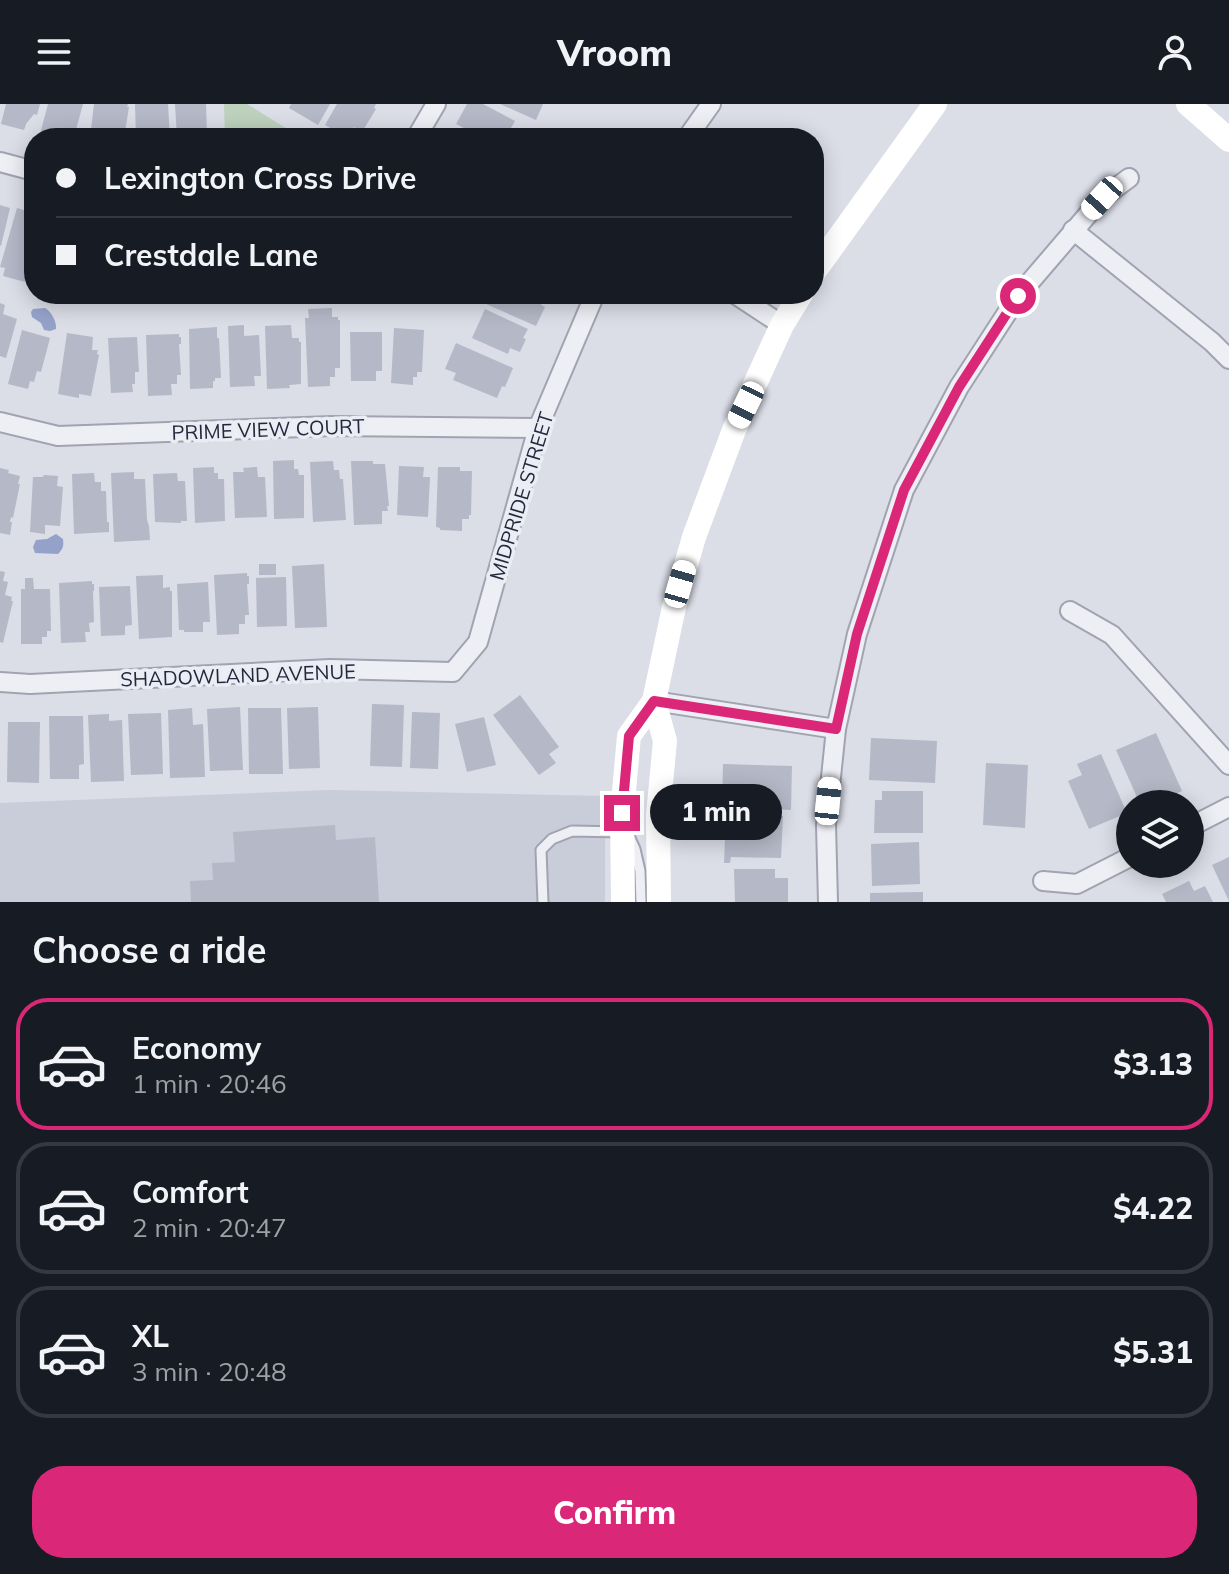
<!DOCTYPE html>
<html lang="en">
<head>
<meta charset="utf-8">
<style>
  body { margin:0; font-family:Mulish,sans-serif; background:#20242c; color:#f1f3f6; height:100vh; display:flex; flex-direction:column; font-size:30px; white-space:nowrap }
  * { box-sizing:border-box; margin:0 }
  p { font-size:26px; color:#9ea1a6 }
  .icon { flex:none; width:44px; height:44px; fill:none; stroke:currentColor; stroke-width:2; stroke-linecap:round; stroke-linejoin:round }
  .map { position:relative; height:798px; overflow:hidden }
  .drawer { display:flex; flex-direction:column; background:#171b24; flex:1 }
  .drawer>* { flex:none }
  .top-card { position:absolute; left:24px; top:24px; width:800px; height:176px; border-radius:32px; box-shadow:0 4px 20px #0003; display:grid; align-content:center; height:176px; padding:0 32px; background:#171b24 }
  .buttons { position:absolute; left:1116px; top:686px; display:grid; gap:16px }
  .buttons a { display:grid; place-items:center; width:88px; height:88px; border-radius:50%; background:#171b24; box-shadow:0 4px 20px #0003; font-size:40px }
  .end { position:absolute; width:36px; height:36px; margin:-18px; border:10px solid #db2777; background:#fff; box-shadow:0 0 0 4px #fff }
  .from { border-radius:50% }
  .bubble { position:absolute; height:56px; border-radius:28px; background:#171b24; box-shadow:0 4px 20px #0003; font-size:26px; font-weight:800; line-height:56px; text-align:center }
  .car { position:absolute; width:24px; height:48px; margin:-24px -12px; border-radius:10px; box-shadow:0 0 6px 2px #0007; background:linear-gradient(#fff 24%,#345 0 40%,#fff 0 76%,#345 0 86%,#fff 0) }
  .top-card b { display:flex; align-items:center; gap:28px; height:76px; font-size:30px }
  .top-card b+b { border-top:2px solid #363941 }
  .top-card i { width:20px; height:20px; background:#f1f3f6 }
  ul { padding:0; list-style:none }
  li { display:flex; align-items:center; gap:24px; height:132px; margin:0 16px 12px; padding:0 16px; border:4px solid #363941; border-radius:32px }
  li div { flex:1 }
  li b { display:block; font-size:30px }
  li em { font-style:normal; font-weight:800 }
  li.active { border-color:#db2777 }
  li>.icon { width:72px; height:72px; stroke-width:1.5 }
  h2 { padding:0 32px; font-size:36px; line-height:96px }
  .action { display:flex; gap:16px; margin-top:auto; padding:16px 32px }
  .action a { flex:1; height:92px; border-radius:32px; background:#db2777; color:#fff; font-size:32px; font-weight:800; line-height:92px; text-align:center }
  header { display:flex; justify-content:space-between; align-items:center; height:104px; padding:0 32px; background:#171b24; font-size:36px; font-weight:800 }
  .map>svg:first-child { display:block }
</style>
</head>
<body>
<header><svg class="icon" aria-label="menu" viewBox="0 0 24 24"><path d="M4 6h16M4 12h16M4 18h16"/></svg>Vroom<svg class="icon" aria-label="person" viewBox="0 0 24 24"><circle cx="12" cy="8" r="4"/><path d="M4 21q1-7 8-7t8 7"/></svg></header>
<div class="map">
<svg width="1229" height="798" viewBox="0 0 1229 798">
  <rect width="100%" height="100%" fill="#dbdde7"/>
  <polygon fill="#c9ccd9" points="330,686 605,692 605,798 0,798 0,699"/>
  <polygon fill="#bdd1bc" points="224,0 247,0 292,28 292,34 225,34"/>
  <g fill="#94a2c9">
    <path d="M45,204c6,3 12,14 11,21l-6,2 -6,-1 -3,-7 -9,-6 -1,-5 2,-3z"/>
    <path d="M56,430l7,5c1,7 0,10 -5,15l-23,-1 -2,-6 3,-7 11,-1z"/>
  </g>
  <g fill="#b5b8c7">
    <polygon points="6,0 40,0 37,11 34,10 26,20 24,26 1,20"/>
    <polygon points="48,0 83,0 74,33 63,30 62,34 53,34 40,30"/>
    <polygon points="94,0 128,0 127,3 129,3 124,34 90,34"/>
    <polygon points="135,0 168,0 170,34 136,34"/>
    <polygon points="175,0 206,0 207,31 201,32 201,34 177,34"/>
    <polygon points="291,0 330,0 318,21 289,4"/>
    <polygon points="337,0 376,0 374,4 376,5 362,28 354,23 348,34 325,21"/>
    <polygon points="467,0 483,0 515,17 505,34 483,34 456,20"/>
    <polygon points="500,0 543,0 536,16"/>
    <polygon points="448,26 467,34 445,34"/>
    <polygon points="0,101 10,104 1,142 0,141"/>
    <polygon points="17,104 34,109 34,172 28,170 25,178 3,172 5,164 0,163"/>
    <polygon points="480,190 546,190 541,201 545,203 536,222 477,196"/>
    <polygon points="0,199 5,201 3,210 17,215 6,254 0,252"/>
    <polygon points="332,204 332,213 338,213 338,216 340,216 340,264 335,264 335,273 330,273 330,282 308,283 305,214 309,214 308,205"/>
    <polygon points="485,205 528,225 523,234 526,235 520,248 510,244 508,250 472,234"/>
    <polygon points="244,221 244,232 259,231 261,272 254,272 255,282 230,283 228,222"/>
    <polygon points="291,221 292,234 299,234 299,238 301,238 301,280 289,281 290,284 267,285 265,222"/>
    <polygon points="217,223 217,234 219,234 221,274 215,274 215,277 213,277 213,284 190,285 189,225"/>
    <polygon points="394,224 424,226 422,268 417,268 417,273 413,273 413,281 391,279"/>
    <polygon points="22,226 50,234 41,268 37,267 34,278 30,277 28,285 8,280"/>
    <polygon points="350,228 382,228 382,267 376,267 376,277 351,277"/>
    <polygon points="67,229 93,233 92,246 98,246 97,250 99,251 91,292 79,290 79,294 58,290"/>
    <polygon points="179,230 179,233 181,233 181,240 179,240 181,271 177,271 177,280 171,280 172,291 148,292 146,231"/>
    <polygon points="137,233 139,268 135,268 135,280 132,280 133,288 111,289 108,234"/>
    <polygon points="456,239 513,264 505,283 502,282 497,294 453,276 456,269 445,265"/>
    <polygon points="294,356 294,365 298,365 299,371 304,371 304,414 274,415 273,357"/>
    <polygon points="333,357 334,366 339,366 340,375 343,375 346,416 313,418 310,358"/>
    <polygon points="351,357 373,357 373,360 385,360 389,402 387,402 388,407 382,407 382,420 354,421"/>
    <polygon points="399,362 424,363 423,373 430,373 428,413 397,411"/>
    <polygon points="214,363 214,369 218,369 218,375 224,375 225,417 195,419 193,364"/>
    <polygon points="257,363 258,373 265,373 267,413 235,414 233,368 244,368 243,364"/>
    <polygon points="438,363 460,363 460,367 472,367 471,411 469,411 469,415 462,415 462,427 440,426 440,424 436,423"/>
    <polygon points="0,364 9,366 8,369 20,372 18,380 20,380 13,414 11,413 10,418 12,418 10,431 0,429"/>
    <polygon points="134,368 134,375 145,375 147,416 149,422 150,436 114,438 111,369"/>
    <polygon points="94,369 95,378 101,378 101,387 106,387 107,418 109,418 109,428 74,430 72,370"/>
    <polygon points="177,369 178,377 185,377 187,417 181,417 181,419 155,418 153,370"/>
    <polygon points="44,371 58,372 57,382 63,383 60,422 45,421 45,430 30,428 33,373 43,373"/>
    <rect x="259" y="460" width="17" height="11"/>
    <polygon points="324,460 327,523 295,524 292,462"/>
    <polygon points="0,467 5,468 3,477 8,478 5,491 12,493 11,497 13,497 3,539 0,538"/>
    <polygon points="247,469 247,472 249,472 249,480 247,480 249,511 245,511 245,520 239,520 239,530 217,531 214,471"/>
    <polygon points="163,471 163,484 170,483 170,487 172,487 172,533 139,535 136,472"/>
    <polygon points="286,473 287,522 257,523 256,474"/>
    <polygon points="25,474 33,474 34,485 50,485 51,527 47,527 47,533 42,533 42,540 21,540 21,485 25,485"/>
    <polygon points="92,477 92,480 94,480 94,487 93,487 94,518 89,519 90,528 85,528 86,538 61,539 59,479"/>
    <polygon points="208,478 210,518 203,518 203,528 184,528 184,526 179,526 177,480"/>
    <polygon points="130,482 132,521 125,522 125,531 101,532 99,483"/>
    <polygon points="520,591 559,643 549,650 556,659 539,671 493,611"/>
    <polygon points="372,600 404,601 402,663 370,662"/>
    <polygon points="240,603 243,666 210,667 207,605"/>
    <polygon points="318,603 320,664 289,665 287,604"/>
    <polygon points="192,604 193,621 203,620 205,673 170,674 168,606"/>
    <polygon points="248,604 281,604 283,670 249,670"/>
    <polygon points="412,608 440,609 438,665 410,664"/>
    <polygon points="161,609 163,670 131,671 128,610"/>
    <polygon points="109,610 109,617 122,616 124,677 91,678 88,611"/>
    <polygon points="49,612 83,612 84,660 79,661 79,675 50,675"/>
    <polygon points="484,613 496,661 467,668 455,620"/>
    <polygon points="8,618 40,618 39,679 7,678"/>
    <polygon points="1156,629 1182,687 1152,700 1140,700 1116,646"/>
    <polygon points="871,634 937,637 935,679 869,676"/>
    <polygon points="1101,650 1127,709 1089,725 1068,677 1082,671 1077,660"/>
    <polygon points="986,659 1028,661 1025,724 983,721"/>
    <polygon points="723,660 792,662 791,706 722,703"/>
    <polygon points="882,687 923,687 923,729 874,729 875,696 882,696"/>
    <polygon points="726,710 783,712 781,754 731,753 730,759 724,759"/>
    <polygon points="335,721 336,736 375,733 379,798 191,798 190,777 213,776 212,759 235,758 233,728"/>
    <polygon points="919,738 920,780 872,782 871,740"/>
    <polygon points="1229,753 1229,797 1212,761"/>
    <polygon points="734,765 775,765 775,774 788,774 788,798 735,798"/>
    <polygon points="1189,777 1194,787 1205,782 1213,798 1166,798 1162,790"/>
    <polygon points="923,788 923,798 870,798 870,789"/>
  </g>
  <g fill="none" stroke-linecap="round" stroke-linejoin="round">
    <g stroke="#a1a3b1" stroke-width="13">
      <polyline id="lane" points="543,798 541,746 552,735 572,727 622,728 630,734 635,745 640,767 641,798"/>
    </g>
    <g stroke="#a1a3b1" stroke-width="22">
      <g id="street">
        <polyline points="416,34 436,0"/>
        <polyline points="687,34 711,0"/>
        <polyline points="0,58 34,67"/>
        <polyline points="1073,126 1212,238 1229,255"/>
        <polyline points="735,190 782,221"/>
        <polyline points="0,318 58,332 332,322 538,324"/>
        <polyline points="1070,507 1112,531 1229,661"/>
        <polyline points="0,578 30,580 330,565 453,568 478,538 538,324 595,190"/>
        <polyline points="654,597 836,625"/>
        <polyline points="1190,723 1229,703"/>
        <polyline points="1043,777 1077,780 1130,753"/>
        <polyline points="828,798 826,721 836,625 857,530 904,386 959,283 1018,192 1102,94 1129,74"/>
      </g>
    </g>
    <use href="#lane" stroke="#eeeff5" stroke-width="9"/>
    <use href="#street" stroke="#eeeff5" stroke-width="18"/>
    <g stroke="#fff" stroke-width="24">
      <polyline points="1188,0 1229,36"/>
      <polyline points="814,168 935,0"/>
      <polyline points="654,597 665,637 658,711 659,798"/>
      <polyline points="623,798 622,709 629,632 654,597 674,503 694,433 734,326 782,221 801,190"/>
    </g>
  </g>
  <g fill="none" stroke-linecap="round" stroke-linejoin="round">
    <polyline stroke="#db2777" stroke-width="10" points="622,709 629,632 654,597 836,625 857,530 904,386 959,283 1018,192"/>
  </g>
  <g text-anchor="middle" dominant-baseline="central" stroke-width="7" stroke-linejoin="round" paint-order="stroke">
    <g font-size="20" fill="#25283d" stroke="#eaedf4">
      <text transform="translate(268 325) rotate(-2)">PRIME VIEW COURT</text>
      <text transform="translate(521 392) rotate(-73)">MIDPRIDE STREET</text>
      <text transform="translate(238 571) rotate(-2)">SHADOWLAND AVENUE</text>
    </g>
  </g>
</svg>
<div class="buttons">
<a><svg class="icon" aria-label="layers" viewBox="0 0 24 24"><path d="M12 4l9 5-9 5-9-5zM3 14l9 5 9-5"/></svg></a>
</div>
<i class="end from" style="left:1018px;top:192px"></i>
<i class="end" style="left:622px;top:709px"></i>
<div class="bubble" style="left:650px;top:680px;width:132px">1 min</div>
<i class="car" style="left:1102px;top:94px;rotate:222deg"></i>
<i class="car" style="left:746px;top:301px;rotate:206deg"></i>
<i class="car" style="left:680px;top:480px;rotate:16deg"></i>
<i class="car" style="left:828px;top:697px;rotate:6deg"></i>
<div class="top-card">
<b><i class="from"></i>Lexington Cross Drive</b>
<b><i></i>Crestdale Lane</b>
</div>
</div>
<section class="drawer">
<h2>Choose a ride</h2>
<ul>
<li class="active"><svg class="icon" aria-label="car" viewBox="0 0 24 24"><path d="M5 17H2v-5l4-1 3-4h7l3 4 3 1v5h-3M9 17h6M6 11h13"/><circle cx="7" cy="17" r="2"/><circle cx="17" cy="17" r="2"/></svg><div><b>Economy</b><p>1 min · 20:46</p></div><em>$3.13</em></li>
<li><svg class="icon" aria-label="car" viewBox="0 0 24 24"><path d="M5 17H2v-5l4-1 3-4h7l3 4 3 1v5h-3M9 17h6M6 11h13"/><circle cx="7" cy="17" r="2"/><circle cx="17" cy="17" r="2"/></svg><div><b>Comfort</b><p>2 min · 20:47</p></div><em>$4.22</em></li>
<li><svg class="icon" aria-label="car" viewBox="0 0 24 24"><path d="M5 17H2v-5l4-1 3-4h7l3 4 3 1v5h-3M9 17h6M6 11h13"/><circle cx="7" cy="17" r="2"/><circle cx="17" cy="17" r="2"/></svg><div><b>XL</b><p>3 min · 20:48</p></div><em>$5.31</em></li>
</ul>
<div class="action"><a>Confirm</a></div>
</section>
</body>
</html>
